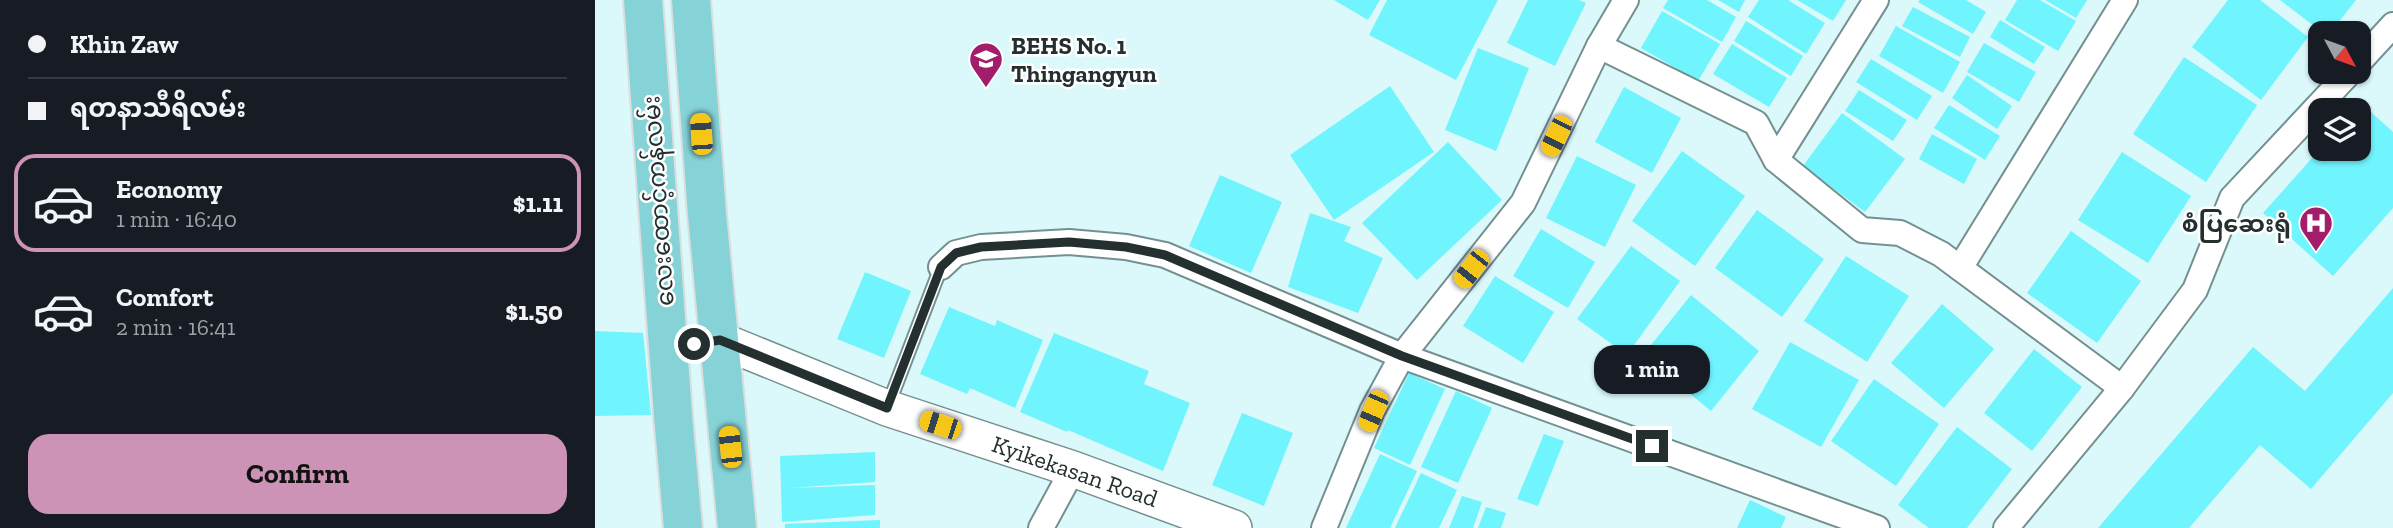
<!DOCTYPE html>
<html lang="en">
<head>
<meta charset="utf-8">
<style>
  body { margin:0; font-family:"Zilla Slab","Noto Sans Myanmar",serif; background:#20242c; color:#f1f3f6; height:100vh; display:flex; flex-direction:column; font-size:26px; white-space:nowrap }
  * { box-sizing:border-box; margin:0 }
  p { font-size:23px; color:#9ea1a6 }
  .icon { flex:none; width:38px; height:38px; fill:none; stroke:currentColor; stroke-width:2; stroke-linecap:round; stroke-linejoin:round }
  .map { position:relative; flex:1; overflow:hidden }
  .side { display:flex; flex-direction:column; background:#171b24; width:595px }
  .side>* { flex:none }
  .guide { display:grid; align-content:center; height:154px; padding:0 28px; background:#171b24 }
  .needle { width:46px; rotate:131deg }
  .buttons { position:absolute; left:1713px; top:21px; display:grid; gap:14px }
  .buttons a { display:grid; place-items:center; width:63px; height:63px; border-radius:14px; background:#171b24; box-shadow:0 2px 5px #0004; font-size:35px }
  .end { position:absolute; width:32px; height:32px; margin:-16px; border:9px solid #242f30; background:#fff; box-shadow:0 0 0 4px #fff }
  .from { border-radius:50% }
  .bubble { position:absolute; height:49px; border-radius:21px; background:#171b24; box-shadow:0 2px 5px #0004; font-size:23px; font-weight:800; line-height:49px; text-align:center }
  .car { position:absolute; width:21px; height:42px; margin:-21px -10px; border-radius:9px; box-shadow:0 0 5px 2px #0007; background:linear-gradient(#f5c518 24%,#345 0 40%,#f5c518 0 76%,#345 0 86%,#f5c518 0) }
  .guide b { display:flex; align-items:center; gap:24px; height:66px; font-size:26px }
  .guide b+b { border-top:2px solid #363941 }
  .guide i { width:18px; height:18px; background:#f1f3f6 }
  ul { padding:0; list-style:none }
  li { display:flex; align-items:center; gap:21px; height:98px; margin:0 14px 10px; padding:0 14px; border:4px solid transparent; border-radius:21px }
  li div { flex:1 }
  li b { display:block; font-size:26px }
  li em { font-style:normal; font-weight:800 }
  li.selected { border-color:#cd93b7 }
  li>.icon { width:63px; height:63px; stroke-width:1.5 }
  .primary-button { display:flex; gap:14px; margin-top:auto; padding:14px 28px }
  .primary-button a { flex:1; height:80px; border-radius:21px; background:#cd93b7; color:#111; font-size:28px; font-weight:800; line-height:80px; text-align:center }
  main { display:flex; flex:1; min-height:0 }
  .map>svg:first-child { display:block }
</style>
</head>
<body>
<main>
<section class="side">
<div class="guide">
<b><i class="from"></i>Khin Zaw</b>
<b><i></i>ရတနာသီရိလမ်း</b>
</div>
<ul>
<li class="selected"><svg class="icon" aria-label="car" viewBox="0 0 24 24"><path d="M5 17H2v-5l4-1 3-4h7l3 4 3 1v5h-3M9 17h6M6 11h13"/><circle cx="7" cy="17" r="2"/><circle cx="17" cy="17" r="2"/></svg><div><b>Economy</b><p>1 min · 16:40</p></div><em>$1.11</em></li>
<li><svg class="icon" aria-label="car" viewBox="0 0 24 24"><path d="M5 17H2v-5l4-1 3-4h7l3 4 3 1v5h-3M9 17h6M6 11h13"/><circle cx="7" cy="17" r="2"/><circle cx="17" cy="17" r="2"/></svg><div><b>Comfort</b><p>2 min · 16:41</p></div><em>$1.50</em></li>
</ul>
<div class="primary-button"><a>Confirm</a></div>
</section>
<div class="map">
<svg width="1798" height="528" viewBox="0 0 1798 528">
  <rect width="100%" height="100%" fill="#dbf9fb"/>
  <g fill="#70f4fd">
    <polygon points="739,0 785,0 773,20"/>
    <polygon points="792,0 903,0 861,80 774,35"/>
    <polygon points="933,0 984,0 991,3 960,66 912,43"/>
    <polygon points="1073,0 1112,0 1141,17 1127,42 1068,8"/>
    <polygon points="1123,0 1150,0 1144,12"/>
    <polygon points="1164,0 1193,0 1230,23 1211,54 1153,17"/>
    <polygon points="1202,0 1251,0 1238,21"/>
    <polygon points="1325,0 1371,0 1391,12 1378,34 1323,2"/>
    <polygon points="1422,0 1445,0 1481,21 1463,51 1410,20"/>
    <polygon points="1450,0 1492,0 1481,18"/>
    <polygon points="1633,0 1665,0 1713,37 1666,100 1597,47"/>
    <polygon points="1685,0 1761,0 1735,33 1728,33"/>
    <polygon points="1318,7 1375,37 1365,57 1307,26"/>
    <polygon points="1067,11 1125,44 1103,81 1046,48"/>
    <polygon points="1405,20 1450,47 1439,64 1395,37"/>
    <polygon points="1151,21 1208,56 1196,76 1139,41"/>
    <polygon points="1301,26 1365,62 1348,93 1284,56"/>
    <polygon points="1389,43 1441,72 1424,102 1372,72"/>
    <polygon points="1137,44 1192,78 1174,107 1118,74"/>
    <polygon points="883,48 934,68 901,151 850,130"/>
    <polygon points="1589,57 1662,105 1611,182 1538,134"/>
    <polygon points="1276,59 1337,96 1322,120 1261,82"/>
    <polygon points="1372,75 1417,106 1402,129 1357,98"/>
    <polygon points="795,86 839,152 739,220 695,155"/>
    <polygon points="1029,87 1086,118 1057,173 1000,142"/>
    <polygon points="1264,90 1312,120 1298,141 1250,111"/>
    <polygon points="1766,103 1798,132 1798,208 1738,276 1668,213 1725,149 1764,149 1764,110 1760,110"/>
    <polygon points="1354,105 1405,136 1390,160 1339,128"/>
    <polygon points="1247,113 1310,159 1270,212 1208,166"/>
    <polygon points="1337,134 1382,159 1369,184 1324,159"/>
    <polygon points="853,142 907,200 822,280 767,223"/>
    <polygon points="1087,151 1150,196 1100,266 1037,221"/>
    <polygon points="1527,152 1596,196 1553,263 1483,220"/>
    <polygon points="982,156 1041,185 1010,247 951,218"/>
    <polygon points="625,175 687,202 656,273 594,246"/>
    <polygon points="1162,210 1229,259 1187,317 1120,268"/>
    <polygon points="715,213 756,227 749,241 788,258 763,313 693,287"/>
    <polygon points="946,229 1000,262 973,308 918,276"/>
    <polygon points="1476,231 1546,281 1502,343 1432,293"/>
    <polygon points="1036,246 1085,281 1032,355 982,319"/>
    <polygon points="1251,256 1314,296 1272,362 1209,321"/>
    <polygon points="270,272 316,291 289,358 242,339"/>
    <polygon points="900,276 959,312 928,363 868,326"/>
    <polygon points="1798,288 1798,393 1716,489 1665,445 1594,528 1503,528 1658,347 1710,391"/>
    <polygon points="1096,295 1164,351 1116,411 1048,355"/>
    <polygon points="1347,304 1399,349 1349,408 1296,363"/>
    <polygon points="354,307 400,326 402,320 448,340 420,408 375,388 372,394 325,374"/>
    <polygon points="0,331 48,333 56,415 0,416"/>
    <polygon points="459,333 554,371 549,384 595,403 568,471 473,430 472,432 425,412"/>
    <polygon points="1195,342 1264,380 1226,447 1157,409"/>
    <polygon points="1439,349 1487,387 1437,451 1389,413"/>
    <polygon points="814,373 850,389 815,465 779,448"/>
    <polygon points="1279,379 1344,424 1301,486 1236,441"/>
    <polygon points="861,391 897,408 863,483 826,467"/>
    <polygon points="647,413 698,433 669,506 617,485"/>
    <polygon points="1362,427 1417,469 1372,528 1334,528 1303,505"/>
    <polygon points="949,434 969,441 943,506 922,499"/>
    <polygon points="280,452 280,482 194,488 280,485 280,515 187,522 185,456"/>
    <polygon points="785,454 822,471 795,528 751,528"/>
    <polygon points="826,473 862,490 844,528 800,528"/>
    <polygon points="867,496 887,502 878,528 854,528"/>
    <polygon points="1155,500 1191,517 1186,528 1142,528"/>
    <polygon points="891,507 911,513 906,528 883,528"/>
    <polygon points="285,520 285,528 190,528 190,524"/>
  </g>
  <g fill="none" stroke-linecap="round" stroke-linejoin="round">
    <g stroke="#749091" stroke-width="16">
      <polyline id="lane" points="292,408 346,267"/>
    </g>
    <g stroke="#749091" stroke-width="28">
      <g id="street">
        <polyline points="1004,46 1161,123 1181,160 1267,230 1305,233 1346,254 1527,388"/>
        <polyline points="1764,62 1798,25"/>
        <polyline points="1181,160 1281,0"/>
        <polyline points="346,267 361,253 386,247 474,242 531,247 570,255 807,356 1282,528"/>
        <polyline points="1365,268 1530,0"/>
        <polyline points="446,528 478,469"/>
        <polyline points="729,528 777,411 807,356 928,203 1004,46 1031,0"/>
        <polyline points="1411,528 1527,388 1600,290 1637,198 1755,72"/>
      </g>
    </g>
    <g stroke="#749091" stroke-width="38">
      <polyline id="secondary" points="125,340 292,408 478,469 639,528"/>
    </g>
    <g stroke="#dcdede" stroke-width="42">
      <g id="primary">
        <polyline points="48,0 78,415 88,528"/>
        <polyline points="96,0 112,214 142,528"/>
      </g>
    </g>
    <use href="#lane" stroke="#fff" stroke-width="12"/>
    <use href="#street" stroke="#fff" stroke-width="24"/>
    <use href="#secondary" stroke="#fff" stroke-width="35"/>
    <use href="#primary" stroke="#86d3d7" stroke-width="38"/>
  </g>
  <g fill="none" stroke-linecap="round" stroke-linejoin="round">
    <polyline stroke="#242f30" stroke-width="9" points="99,344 125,340 292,408 346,267 361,253 386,247 474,242 531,247 570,255 807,356 1057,446"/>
  </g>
  <defs>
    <g id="school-pin" transform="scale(1.75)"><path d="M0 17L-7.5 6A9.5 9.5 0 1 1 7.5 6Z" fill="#a21d6a" stroke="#fff"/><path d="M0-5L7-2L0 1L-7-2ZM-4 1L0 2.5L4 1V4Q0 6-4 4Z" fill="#fff"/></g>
    <g id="hospital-pin" transform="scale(1.75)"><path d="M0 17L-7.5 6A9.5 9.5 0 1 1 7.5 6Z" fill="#a21d6a" stroke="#fff"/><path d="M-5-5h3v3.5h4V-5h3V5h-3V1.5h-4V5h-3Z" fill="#fff"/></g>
  </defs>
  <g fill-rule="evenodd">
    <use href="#school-pin" x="391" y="59"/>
    <use href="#hospital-pin" x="1721" y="223"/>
  </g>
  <g text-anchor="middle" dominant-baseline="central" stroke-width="5" stroke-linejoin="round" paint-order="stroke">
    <g font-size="24" font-weight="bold" fill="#242f30" stroke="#fff" text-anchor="start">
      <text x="416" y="45">BEHS No. 1<tspan x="416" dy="28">Thingangyun</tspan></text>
      <text x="1696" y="223" text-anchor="end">စံပြဆေးရုံ</text>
    </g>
    <g font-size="24" fill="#242f30" stroke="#fff">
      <text transform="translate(63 201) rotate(-94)">လေးထောင့်ကန်လမ်း</text>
      <text transform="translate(480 471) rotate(19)">Kyikekasan Road</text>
    </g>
  </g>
</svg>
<div class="buttons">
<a><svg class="needle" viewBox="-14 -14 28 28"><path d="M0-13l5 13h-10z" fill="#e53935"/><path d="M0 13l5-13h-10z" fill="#9ea1a6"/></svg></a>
<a><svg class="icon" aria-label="layers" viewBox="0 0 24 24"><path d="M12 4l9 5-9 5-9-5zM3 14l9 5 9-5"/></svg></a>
</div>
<i class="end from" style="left:99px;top:344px"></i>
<i class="end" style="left:1057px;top:446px"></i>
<div class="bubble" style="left:999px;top:345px;width:116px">1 min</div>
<i class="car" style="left:106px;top:134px;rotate:356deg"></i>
<i class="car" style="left:961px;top:136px;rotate:206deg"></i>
<i class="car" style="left:876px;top:269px;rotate:218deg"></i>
<i class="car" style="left:778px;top:411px;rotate:203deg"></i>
<i class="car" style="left:345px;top:425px;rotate:288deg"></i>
<i class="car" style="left:135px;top:447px;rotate:354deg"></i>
</div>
</main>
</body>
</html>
